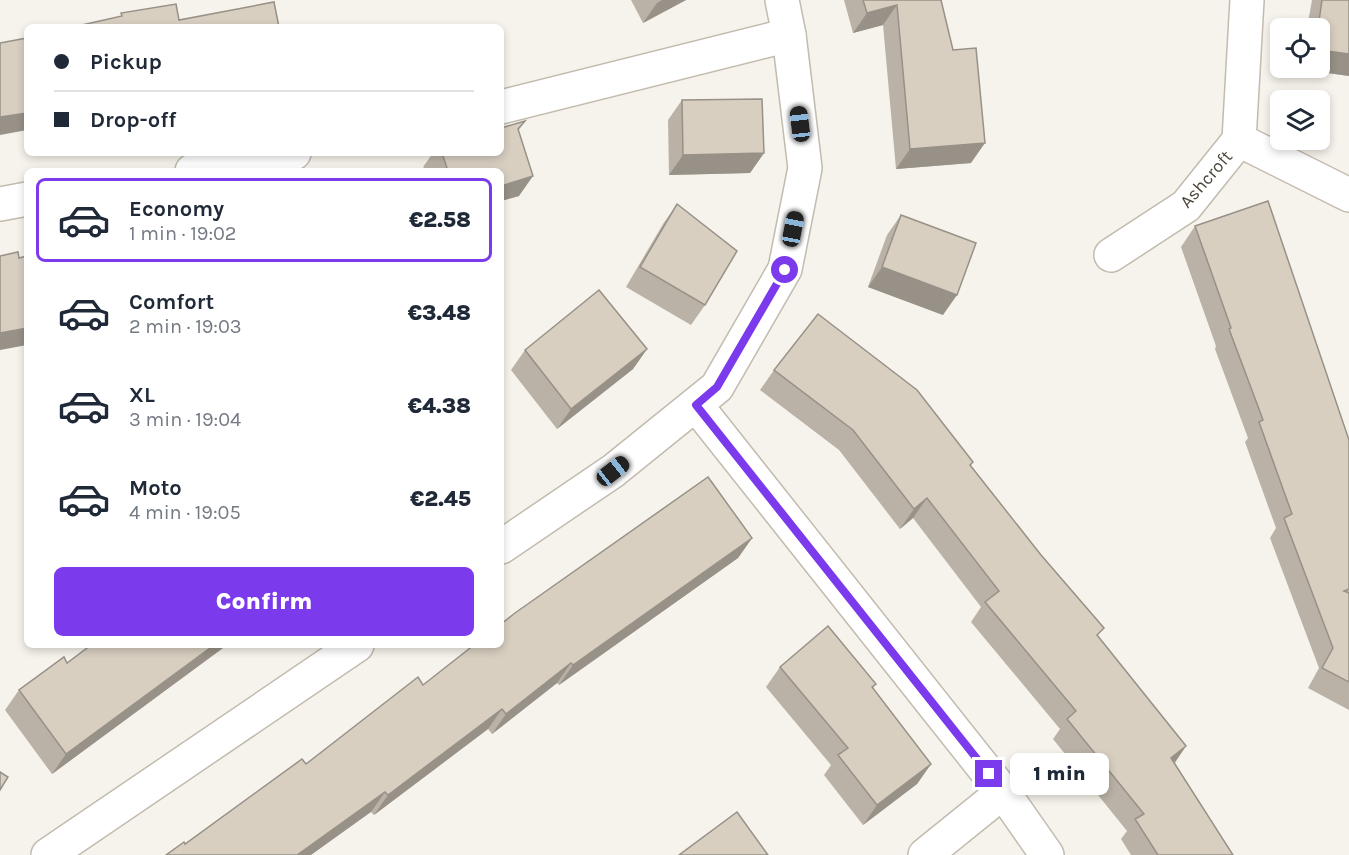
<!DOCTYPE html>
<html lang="en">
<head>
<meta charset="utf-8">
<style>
  body { margin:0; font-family:Karla,sans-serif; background:#f2f2f3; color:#1f2937; height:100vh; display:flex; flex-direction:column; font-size:22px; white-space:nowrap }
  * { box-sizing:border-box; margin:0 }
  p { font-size:20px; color:#747a83 }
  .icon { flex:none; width:33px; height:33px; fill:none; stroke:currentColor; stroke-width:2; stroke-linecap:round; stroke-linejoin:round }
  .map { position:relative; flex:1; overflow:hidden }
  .sheet { position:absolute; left:24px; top:168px; width:480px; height:480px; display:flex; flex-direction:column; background:#fff; border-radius:9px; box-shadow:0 3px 9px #0003 }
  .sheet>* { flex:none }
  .top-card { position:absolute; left:24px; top:24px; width:480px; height:132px; border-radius:9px; box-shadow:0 3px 9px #0003; display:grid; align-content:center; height:132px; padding:0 30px; background:#fff }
  .tools { position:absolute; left:1270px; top:18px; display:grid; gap:12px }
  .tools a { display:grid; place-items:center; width:60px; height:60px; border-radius:9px; background:#fff; box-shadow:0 3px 9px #0003; font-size:30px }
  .end { position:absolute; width:27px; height:27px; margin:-14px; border:8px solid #7c3aed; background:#fff; box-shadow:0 0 0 3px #fff }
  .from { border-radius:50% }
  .bubble { position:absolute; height:42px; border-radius:9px; background:#fff; box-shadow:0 3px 9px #0003; font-size:20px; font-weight:800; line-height:42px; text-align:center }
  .car { position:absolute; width:18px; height:36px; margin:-18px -9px; border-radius:8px; box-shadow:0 0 4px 2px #0007; background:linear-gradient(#222 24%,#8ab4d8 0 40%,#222 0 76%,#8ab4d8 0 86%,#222 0) }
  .top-card b { display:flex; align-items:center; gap:21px; height:57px; font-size:22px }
  .top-card b+b { border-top:2px solid #e0e1e3 }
  .top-card i { width:15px; height:15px; background:#1f2937 }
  ul { padding:10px 0 0; list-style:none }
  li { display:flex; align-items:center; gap:18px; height:84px; margin:0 12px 9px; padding:0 18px; border:3px solid transparent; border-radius:9px }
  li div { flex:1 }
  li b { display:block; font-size:22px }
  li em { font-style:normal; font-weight:800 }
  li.selected { border-color:#7c3aed }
  li>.icon { width:54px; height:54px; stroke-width:1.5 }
  .cta { display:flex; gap:12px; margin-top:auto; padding:12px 30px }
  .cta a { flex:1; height:69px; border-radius:9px; background:#7c3aed; color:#fff; font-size:24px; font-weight:800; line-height:69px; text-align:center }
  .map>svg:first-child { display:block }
</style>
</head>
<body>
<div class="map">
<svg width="1349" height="855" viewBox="0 0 1349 855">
  <rect width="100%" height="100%" fill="#f6f3ec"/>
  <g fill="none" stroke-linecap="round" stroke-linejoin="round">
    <g stroke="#c2bbae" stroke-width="36">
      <g id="minor">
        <polyline points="501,107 789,35"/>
        <polyline points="1239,140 1349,195"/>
        <polyline points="192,171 294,153"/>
        <polyline points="0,204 27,199"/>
        <polyline points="1111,255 1186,206 1239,140 1247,0"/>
        <polyline points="696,405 1003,792 1047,855"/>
        <polyline points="501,547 613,471 717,387 785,269 805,168 789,35 782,0"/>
        <polyline points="48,855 357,645"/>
        <polyline points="925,855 1003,792"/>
      </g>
    </g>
    <use href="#minor" stroke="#fff" stroke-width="33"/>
  </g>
  <g fill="#bab2a6">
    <polygon points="631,0 686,0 643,23"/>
    <polygon points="844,0 941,0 953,50 971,163 896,169 883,25 853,33"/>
    <polygon points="1312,0 1349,0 1349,76 1300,69 1301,68 1320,68 1320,28 1307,28"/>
    <polygon points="682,100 764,153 750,173 669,175 668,120"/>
    <polygon points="525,121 519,130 519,196 501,201 501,171 428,171 423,167 433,153 501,153"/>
    <polygon points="677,204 705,305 691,325 626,287 663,224"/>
    <polygon points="901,215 943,315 868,287 887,235"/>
    <polygon points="1195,226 1349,440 1349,710 1308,688 1319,668 1270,538 1276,528 1245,442 1248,438 1215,349 1216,346 1181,247"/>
    <polygon points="647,349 633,369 557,429 511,370 525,350"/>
    <polygon points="774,370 973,462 970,466 1098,637 1186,746 1175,763 1233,855 1131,855 1121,839 1127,831 1053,739 1060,729 971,622 981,607 913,518 900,529 839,450 760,390"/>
    <polygon points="752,538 738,558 559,685 557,683 492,734 488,729 374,815 371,812 185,844 423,685"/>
    <polygon points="91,645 227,645 52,774 5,710 19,690 67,663"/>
    <polygon points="780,667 876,684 873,688 931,764 917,784 863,825 824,775 831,765 766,687"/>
  </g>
  <g fill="#979187">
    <polygon points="662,0 686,0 643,23 657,3"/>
    <polygon points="897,5 883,25 853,33 867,13"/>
    <polygon points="1320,50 1349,54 1349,76 1300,69 1301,68 1320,68"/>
    <polygon points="27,113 27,130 0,135 0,117"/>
    <polygon points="985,143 971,163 896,169 910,149"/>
    <polygon points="764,153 750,173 669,175 683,155"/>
    <polygon points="533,176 519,196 501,201 501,186"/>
    <polygon points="882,267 957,295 943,315 868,287"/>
    <polygon points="27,328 27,345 0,350 0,333"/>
    <polygon points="647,349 633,369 557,429 571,409"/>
    <polygon points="927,498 913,518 900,529 914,509"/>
    <polygon points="752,538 738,558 559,685 573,665"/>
    <polygon points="214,645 227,645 52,774 66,754"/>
    <polygon points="571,663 557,683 492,734 506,714"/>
    <polygon points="502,709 488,729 374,815 388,795"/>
    <polygon points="1186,746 1172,766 1171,758"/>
    <polygon points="931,764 917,784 863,825 877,805"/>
    <polygon points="385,792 371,812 311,855 297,855"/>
  </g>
  <g fill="#d8cfc1" stroke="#979187" stroke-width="1.5">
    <polygon points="863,0 941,0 953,50 976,48 985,143 910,149 897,5 867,13"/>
    <polygon points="1322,0 1349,0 1349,54 1320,50 1320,28 1318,28"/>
    <polygon points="274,2 279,27 73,27 122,16 121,13 176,4 179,20"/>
    <polygon points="27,38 27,113 0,117 0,43"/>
    <polygon points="762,99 764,153 683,155 682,100"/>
    <polygon points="525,121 518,129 533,176 501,186 501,171 448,171 442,153 501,153 501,128"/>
    <polygon points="1268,201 1349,440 1349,589 1344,591 1349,593 1349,682 1322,668 1333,648 1284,518 1292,514 1259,422 1263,420 1229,329 1231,328 1195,226"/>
    <polygon points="677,204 737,251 705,305 640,267"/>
    <polygon points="901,215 976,243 957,295 882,267"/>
    <polygon points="18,252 19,258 27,256 27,328 0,333 0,256"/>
    <polygon points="599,290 647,349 571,409 525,350"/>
    <polygon points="818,314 917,390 973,462 970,465 1041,555 1104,628 1097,635 1186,746 1171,758 1233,855 1158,855 1135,819 1144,814 1067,719 1076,711 985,602 999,591 927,498 914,509 853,430 774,370"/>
    <polygon points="708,477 752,538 573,665 571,663 506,714 502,709 388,795 385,792 297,855 166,855 184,842 185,844 302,759 306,764 418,677 423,685 474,645 501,645 501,624 515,613"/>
    <polygon points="828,626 876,684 872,687 931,764 877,805 838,755 848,748 780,667"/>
    <polygon points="91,645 214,645 66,754 19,690 64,657 67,663"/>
    <polygon points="0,772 8,777 0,790"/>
    <polygon points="737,812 768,855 679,855"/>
  </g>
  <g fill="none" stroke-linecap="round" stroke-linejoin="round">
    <polyline stroke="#7c3aed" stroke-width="8" points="785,270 717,387 696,405 989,774"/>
  </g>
  <g text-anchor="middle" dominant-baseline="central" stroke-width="4.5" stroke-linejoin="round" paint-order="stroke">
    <g font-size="18" fill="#4b4439" stroke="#fff">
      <text transform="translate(1206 179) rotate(-49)">Ashcroft</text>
    </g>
  </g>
</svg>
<div class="tools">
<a><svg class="icon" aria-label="locate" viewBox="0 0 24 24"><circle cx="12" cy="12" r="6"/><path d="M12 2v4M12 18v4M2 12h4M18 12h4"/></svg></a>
<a><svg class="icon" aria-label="layers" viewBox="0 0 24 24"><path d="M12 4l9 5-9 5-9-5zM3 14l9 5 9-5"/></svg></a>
</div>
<i class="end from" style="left:785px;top:270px"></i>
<i class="end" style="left:989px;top:774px"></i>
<div class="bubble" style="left:1010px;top:753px;width:99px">1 min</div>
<i class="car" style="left:800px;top:124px;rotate:353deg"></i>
<i class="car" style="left:793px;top:229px;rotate:11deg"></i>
<i class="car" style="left:613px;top:471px;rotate:52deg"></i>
<div class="top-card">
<b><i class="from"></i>Pickup</b>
<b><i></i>Drop-off</b>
</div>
<section class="sheet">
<ul>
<li class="selected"><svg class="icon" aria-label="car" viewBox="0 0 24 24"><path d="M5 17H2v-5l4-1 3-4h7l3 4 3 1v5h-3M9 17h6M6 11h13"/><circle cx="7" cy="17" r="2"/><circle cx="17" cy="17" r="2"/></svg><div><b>Economy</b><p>1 min · 19:02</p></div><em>€2.58</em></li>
<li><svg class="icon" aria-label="car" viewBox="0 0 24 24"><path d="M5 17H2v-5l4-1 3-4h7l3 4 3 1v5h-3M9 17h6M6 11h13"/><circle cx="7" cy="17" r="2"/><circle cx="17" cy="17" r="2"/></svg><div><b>Comfort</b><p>2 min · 19:03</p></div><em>€3.48</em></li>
<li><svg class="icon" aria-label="car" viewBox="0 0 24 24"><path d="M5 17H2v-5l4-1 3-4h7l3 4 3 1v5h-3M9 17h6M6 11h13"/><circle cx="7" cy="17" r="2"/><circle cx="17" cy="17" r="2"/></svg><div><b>XL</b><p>3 min · 19:04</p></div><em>€4.38</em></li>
<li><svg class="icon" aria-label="car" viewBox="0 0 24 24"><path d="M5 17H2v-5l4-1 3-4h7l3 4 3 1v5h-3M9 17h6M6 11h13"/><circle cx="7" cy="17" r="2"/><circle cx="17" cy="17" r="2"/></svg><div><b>Moto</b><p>4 min · 19:05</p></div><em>€2.45</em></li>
</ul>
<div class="cta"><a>Confirm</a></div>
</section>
</div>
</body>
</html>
